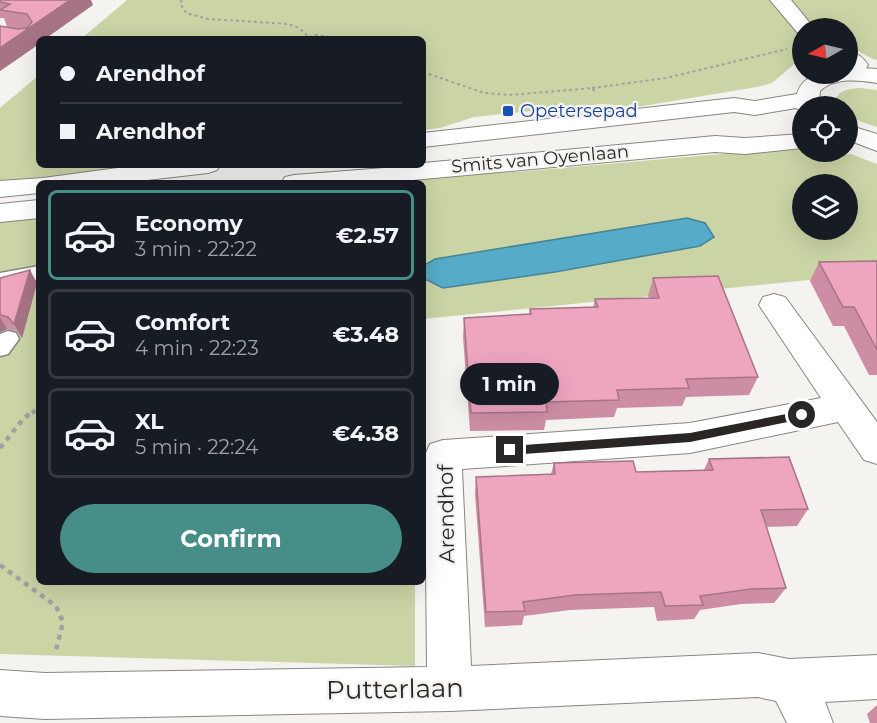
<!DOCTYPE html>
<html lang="en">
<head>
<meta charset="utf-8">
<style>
  body { margin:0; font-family:Montserrat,sans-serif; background:#242831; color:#f1f3f6; height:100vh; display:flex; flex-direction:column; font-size:22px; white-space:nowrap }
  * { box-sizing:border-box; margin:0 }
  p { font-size:20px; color:#9ea1a6 }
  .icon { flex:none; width:33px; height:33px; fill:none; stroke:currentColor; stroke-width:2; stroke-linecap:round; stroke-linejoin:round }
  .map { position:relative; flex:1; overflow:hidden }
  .details { position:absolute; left:36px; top:180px; width:390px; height:405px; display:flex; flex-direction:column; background:#171b24; border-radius:9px; box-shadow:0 6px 24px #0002 }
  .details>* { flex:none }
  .hud { position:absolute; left:36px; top:36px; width:390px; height:132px; border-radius:9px; box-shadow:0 6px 24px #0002; display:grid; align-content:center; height:132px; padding:0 24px; background:#171b24 }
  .needle { width:39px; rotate:262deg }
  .buttons { position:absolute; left:792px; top:18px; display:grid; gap:12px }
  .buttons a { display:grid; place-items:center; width:66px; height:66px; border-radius:50%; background:#171b24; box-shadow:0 6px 24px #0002; font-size:30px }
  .end { position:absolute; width:27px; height:27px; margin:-14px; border:8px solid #282726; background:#fff; box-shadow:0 0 0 3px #fff }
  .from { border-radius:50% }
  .bubble { position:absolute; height:42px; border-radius:21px; background:#171b24; box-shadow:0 6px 24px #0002; font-size:20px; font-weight:700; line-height:42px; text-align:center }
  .hud b { display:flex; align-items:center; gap:21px; height:57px; font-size:22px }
  .hud b+b { border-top:2px solid #363941 }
  .hud i { width:15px; height:15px; background:#f1f3f6 }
  ul { padding:10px 0 0; list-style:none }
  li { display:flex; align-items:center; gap:18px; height:90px; margin:0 12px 9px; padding:0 12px; border:3px solid #363941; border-radius:9px }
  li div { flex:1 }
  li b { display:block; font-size:22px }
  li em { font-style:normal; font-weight:700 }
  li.active { border-color:#478e89 }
  li>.icon { width:54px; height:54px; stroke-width:1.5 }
  .button { display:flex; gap:12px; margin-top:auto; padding:12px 24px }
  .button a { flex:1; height:69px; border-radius:36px; background:#478e89; color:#fff; font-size:24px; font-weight:700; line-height:69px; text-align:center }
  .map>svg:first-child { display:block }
</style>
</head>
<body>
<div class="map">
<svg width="877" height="723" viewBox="0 0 877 723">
  <rect width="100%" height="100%" fill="#f5f3f0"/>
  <g fill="#cad4a5" fill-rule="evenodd">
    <path d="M127,0h750v60c-10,-2 -20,-12 -29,-12v-20h-46v24l-2,1 -1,7 -27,23 -15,4 -120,20 -35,-3 -128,13 -34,11 -17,2v-91h-342z"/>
    <polygon points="39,75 39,165 146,165 0,183 0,108"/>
    <path d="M860,88l17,2v37l-29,-10v-11h-14c1,-15 13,-17 26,-18z"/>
    <path d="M802,147v5l49,2 26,10v109l-454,46v-136h-66l67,-8 92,-3zM802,184h46v46h-46z"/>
    <polygon points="39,215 39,582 415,582 415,666 0,654 0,219"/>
  </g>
  <polygon fill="#56acc8" stroke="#488497" stroke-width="1.5" points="687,218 705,223 714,237 700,246 555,272 443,288 423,278 423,266 435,259"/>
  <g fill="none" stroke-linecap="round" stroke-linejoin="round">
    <g stroke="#878683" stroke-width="3">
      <g id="service">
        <polygon points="39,266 39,280 0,287 0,273"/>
        <polygon points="8,331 16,333 19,339 8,354 0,356 0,334"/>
      </g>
    </g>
    <g stroke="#878683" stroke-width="2">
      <polygon id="minor" points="774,294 785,297 877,422 877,464 864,460 838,422 690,453 462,469 471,666 758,653 789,659 877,655 877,699 825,702 833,723 787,723 776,701 758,697 450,711 45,719 0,716 0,670 45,673 427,667 425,455 430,444 443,440 690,423 821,398 759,305 763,297"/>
    </g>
    <g stroke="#878683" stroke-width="2">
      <g id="tertiary">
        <polygon points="770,0 791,0 814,28 802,28 802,34 797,32"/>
        <path d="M848,50c9,3 15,7 20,15l-3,5 -8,2 -9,-4z"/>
      </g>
    </g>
    <g stroke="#878683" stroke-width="2">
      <g id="secondary">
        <path d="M848,67l29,2v14c-19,-3 -42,-6 -57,8l-1,15h-17v6l-6,-4 -41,7 -21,-3 -311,35v-14l311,-35 21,3 42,-7c7,-24 31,-20 51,-20z"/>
        <polygon points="848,125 877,134 877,151 848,140"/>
        <polygon points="802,134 802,148 745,154 715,152 380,183 281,183 285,177 294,175 423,165 423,163 715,136 745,138"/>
        <polygon points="140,165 221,165 217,170 208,173 121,183 39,183 39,193 0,197 0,181 43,178"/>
        <polygon points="39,200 39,218 0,222 0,204"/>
      </g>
    </g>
    <g stroke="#a3a19f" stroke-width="2" stroke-dasharray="3 3" stroke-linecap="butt">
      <polyline points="182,0 180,3 186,13 208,19 288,24 299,28 309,37 308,39"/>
      <polyline points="309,37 317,35 344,39"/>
      <polyline points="423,72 484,93 509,95 592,88 596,93"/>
      <polyline points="592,88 666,78 787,49"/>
    </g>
    <polyline stroke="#a3a19f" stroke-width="4" stroke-dasharray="4.5 4.5" stroke-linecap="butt" points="32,413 39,408"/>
    <g stroke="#a3a19f" stroke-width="4.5" stroke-dasharray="5 5" stroke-linecap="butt">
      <polyline points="0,448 24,418 34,411"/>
      <polyline points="0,565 56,606 63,622 55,654"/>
    </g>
    <use href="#service" fill="#fff" fill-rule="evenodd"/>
    <use href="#minor" fill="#fff" fill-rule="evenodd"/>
    <use href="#tertiary" fill="#fff" fill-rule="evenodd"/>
    <use href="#secondary" fill="#fff" fill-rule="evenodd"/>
  </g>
  <g fill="#cd8ea5">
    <polygon points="0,0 93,5 39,39 39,44 0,71 7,27 4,18 0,18"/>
    <polygon points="877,261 877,375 869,375 844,326 833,326 810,281 819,262"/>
    <polygon points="0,278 37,283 22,338 17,331 7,329 0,332"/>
    <polygon points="653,278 758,377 749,395 686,397 682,406 617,408 614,417 546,420 544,430 470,431 463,337 464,318 529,314 530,309 593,307 595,299 649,298 648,296"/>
    <polygon points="709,459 808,509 797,526 766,527 786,588 774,603 741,604 700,610 694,619 657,621 654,607 570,610 524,616 522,625 485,627 475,494 476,477 551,474 554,463 636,472 704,470"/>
    <polygon points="877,705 877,723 870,723 867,714"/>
  </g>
  <g fill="#a77486">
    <polygon points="70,0 91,0 93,5 45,39 39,39 39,44 0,71 0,48"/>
    <polygon points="30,270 37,283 22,338 14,324"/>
    <polygon points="0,317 7,329 0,332"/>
  </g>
  <g fill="#eea5c0" stroke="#a77486" stroke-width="1.5">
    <polygon points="0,0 70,0 0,48 0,26 18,29 27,28 32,22 27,14 0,10 10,4 0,2"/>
    <polygon points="877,261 877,350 854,307 843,307 819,262"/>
    <polygon points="30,270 14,324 8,317 0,315 0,278"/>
    <polygon points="718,276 758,377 686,379 689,388 617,390 619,400 546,402 547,412 471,413 464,318 531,314 530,309 598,307 595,299 659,298 653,278"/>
    <polygon points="789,457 808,509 761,510 786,588 751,589 700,596 703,605 665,606 661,592 575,595 523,602 525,611 486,612 476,477 555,474 554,463 633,461 636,472 713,470 709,459"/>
  </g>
  <polygon fill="#282726" points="802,411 807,415 802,419 690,442 510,455 505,450 510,446 690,433"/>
  <rect fill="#1a4fb4" stroke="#f5f3f0" stroke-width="2" x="502" y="105" width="12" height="12" rx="3"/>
  <g text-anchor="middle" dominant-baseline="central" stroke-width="4.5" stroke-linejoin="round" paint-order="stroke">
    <g font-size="18" fill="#164399" stroke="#f5f3f0" text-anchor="start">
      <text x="520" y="111">Opetersepad</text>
    </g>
    <g font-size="18" fill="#282726" stroke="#f5f3f0">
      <text transform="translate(540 159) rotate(-5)">Smits van Oyenlaan</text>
    </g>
    <g font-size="21" fill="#282726" stroke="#f5f3f0">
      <text transform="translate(446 514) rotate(-91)">Arendhof</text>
    </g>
    <g font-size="26" fill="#282726" stroke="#f5f3f0">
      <text transform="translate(395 689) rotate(-1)">Putterlaan</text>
    </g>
  </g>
</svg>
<div class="buttons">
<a><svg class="needle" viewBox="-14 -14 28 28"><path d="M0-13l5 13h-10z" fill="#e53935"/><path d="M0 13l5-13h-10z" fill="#9ea1a6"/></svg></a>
<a><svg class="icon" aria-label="locate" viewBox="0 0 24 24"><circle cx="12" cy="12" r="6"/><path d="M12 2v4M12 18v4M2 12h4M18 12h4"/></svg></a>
<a><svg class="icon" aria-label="layers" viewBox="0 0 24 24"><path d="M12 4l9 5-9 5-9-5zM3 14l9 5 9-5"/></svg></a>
</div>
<i class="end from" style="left:802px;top:415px"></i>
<i class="end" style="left:510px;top:450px"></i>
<div class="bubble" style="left:460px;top:363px;width:99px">1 min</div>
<div class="hud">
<b><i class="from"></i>Arendhof</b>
<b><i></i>Arendhof</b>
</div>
<section class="details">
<ul>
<li class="active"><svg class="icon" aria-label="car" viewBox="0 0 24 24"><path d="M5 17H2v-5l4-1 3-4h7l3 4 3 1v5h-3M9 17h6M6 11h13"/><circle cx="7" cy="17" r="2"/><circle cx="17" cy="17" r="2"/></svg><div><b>Economy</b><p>3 min · 22:22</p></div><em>€2.57</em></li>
<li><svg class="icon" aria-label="car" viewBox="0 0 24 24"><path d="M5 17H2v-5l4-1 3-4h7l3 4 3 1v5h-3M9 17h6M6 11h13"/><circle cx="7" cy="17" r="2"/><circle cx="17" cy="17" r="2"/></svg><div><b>Comfort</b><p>4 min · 22:23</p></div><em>€3.48</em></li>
<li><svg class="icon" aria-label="car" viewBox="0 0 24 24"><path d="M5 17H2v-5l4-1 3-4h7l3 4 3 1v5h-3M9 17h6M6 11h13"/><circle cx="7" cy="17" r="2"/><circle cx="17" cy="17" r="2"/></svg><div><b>XL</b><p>5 min · 22:24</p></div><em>€4.38</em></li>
</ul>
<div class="button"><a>Confirm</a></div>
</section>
</div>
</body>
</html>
